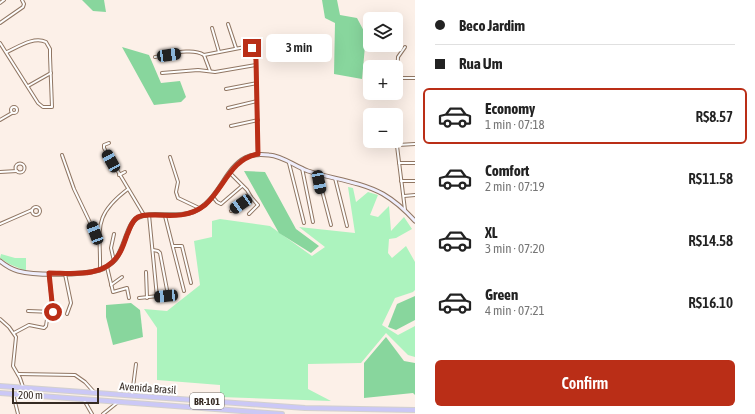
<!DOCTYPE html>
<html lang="en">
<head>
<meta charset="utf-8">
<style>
  body { margin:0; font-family:"Asap Condensed",sans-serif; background:#f2f2f2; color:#222; height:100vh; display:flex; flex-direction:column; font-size:15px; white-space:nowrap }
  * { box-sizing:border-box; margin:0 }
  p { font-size:13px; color:#767676 }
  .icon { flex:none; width:22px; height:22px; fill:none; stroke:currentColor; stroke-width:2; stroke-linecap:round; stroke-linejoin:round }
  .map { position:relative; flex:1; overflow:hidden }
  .drawer { display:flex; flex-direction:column; background:#fff; width:340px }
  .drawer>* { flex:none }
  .guide { display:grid; align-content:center; height:88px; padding:0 20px; background:#fff }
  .controls { position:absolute; left:363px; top:12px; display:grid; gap:8px }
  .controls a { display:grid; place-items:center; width:40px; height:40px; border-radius:6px; background:#fff; box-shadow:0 4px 16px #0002; font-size:20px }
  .scale { position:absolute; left:12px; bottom:10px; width:87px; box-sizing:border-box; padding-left:4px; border:2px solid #352a22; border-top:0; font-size:11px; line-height:14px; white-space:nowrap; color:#352a22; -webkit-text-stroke:3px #fff; paint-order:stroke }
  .end { position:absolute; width:18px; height:18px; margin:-9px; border:5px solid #ba2e17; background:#fff; box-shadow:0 0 0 2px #fff }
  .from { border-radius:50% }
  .bubble { position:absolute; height:28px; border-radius:6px; background:#fff; box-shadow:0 4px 16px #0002; font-size:13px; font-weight:600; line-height:28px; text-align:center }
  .car { position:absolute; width:12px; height:24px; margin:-12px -6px; border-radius:5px; box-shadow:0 0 3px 1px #0007; background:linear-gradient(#222 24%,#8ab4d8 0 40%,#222 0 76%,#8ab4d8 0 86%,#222 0) }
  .guide b { display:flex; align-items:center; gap:14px; height:38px; font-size:15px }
  .guide b+b { border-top:1px solid #e0e0e0 }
  .guide i { width:10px; height:10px; background:#222 }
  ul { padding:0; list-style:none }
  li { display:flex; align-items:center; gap:12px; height:56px; margin:0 8px 6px; padding:0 12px; border:2px solid transparent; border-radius:6px }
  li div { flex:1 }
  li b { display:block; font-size:15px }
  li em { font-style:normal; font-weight:600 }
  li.selected { border-color:#ba2e17 }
  li>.icon { width:36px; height:36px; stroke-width:1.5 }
  .button { display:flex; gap:8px; margin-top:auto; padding:8px 20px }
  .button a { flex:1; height:46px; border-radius:6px; background:#ba2e17; color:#fff; font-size:16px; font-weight:600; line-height:46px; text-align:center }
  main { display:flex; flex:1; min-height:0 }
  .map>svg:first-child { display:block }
</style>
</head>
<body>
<main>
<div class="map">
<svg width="415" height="414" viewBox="0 0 415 414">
  <rect width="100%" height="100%" fill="#fcf0e8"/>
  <g fill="#acf3be">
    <polygon points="348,187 353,188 356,202 368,192 378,195 370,215 378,217 389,206 391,231 404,217 412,229 396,238 389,239 388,253 392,258 406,246 415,262 415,290 413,292 395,298 382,325 398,335 415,326 415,357 408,355 386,333 361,363 308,364 308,389 331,401 220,397 220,385 157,380 157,328 144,309 167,311 200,285 194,241 212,237 212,221 220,219 270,226 312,256 325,247 299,227 355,233"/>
    <polygon points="1,254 15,258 26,258 26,271 9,264 0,258"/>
  </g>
  <g fill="#88d69d">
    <polygon points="82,0 104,0 106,12 93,11"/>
    <polygon points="322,0 337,0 340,15 357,18 366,35 362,79 334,74 335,23 325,18"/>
    <polygon points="122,47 149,55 161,83 180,81 186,97 181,102 154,105"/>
    <polygon points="244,171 265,172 296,229 319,246 311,253 279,233"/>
    <polygon points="415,296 415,320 396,330 388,327 397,304"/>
    <polygon points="131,303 140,310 143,337 113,345 106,317 106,305"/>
    <polygon points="386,337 404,361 415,363 415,395 413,393 364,398 364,363"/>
  </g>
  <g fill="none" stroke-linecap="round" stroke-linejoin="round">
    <g stroke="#907663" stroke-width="4">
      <g id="street">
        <polyline points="0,3 4,0"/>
        <polyline points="0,23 23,7 24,4 22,0"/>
        <polyline points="228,24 236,48"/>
        <polyline points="212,28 219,52"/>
        <path d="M0,43l38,60 5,4h9l-2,-51v-7l-4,-7c-12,-6 -28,5 -39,10"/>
        <polyline points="204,55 245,47 254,50 256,60 258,155"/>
        <path d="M155,57c14,-2 36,-10 49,-2l6,16"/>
        <polyline points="162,73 198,70 215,72 256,65"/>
        <polyline points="396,78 415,78"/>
        <polyline points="397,78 398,57 405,47"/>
        <polyline points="28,86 51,73"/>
        <polyline points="226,89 257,83"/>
        <circle cx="14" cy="110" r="3"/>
        <polyline points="228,108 257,101"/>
        <polyline points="0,120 12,113"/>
        <polyline points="231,126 258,120"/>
        <polyline points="109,143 104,145 104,148 144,215"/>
        <polyline points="62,155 74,189 95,233 99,238"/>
        <polyline points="170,157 178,182 176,192 178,198 199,208"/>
        <polyline points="289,163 304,223"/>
        <polyline points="399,163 415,163"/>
        <circle cx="20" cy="168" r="4.5"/>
        <polyline points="302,168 313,222"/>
        <polyline points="0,172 17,171"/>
        <polyline points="230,173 247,190 251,197 258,205 249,214"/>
        <polyline points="119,175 125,172"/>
        <polyline points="318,175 331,225"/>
        <polyline points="335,178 347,226"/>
        <polyline points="401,181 415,181"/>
        <polyline points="404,196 415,195"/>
        <polyline points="213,197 217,202 221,204 242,186"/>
        <circle cx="36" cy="211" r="4"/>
        <polyline points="405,210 397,146 398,145 415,144"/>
        <polyline points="231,211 251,197"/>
        <polyline points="149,215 157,297"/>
        <polyline points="165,216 184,291"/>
        <polyline points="0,224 32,210"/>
        <polyline points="114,234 111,248 114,261"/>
        <polyline points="173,246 182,246 191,283"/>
        <polyline points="107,267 113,292 127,288 129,298"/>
        <path d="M100,270c1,-40 -9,-53 28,-81"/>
        <polyline points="146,272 147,298"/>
        <polyline points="65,274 71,303 67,314"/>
        <polyline points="111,285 122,277"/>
        <polyline points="139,298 168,295 160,253 158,251 153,250"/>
        <polyline points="28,311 53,312 49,274"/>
        <polyline points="0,319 9,327 16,337 13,366 20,378 23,387"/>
        <polyline points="14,333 29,325 44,328 46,326 48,313"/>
        <polyline points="18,374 75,375 85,382 94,392"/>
        <polyline points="13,394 18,414"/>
        <polyline points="132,395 136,364"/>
        <polyline points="84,400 92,414"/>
        <polyline points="103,414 118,402"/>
      </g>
    </g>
    <g stroke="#907663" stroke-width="5">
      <path id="secondary" d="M0,261c6,5 11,8 18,10 19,5 63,4 82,-1 6,-2 10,-5 15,-10 9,-10 12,-36 22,-42 13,-8 39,1 56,-6 26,-11 31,-43 52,-54 7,-4 16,-4 24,-3 14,1 25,11 39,16 24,8 51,10 75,23 12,7 22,16 32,27"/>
    </g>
    <g stroke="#d3d0ce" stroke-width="6">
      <g id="highway">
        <polyline points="0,386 305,408 415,410"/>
        <polyline points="0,393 282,414"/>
      </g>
    </g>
    <use href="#street" stroke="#fff" stroke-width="2"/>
    <use href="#secondary" stroke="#efeefc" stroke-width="3"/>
    <use href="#highway" stroke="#cbc8f6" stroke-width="4"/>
  </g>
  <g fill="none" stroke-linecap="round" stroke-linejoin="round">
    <path stroke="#ba2e17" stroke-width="5" d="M53,312l-4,-39c22,0 53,5 68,-16 5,-6 7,-14 10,-22 3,-6 4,-14 11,-18 5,-3 11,-2 17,-2 18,1 35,2 50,-10 19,-16 25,-46 53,-51l-2,-94 -1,-8 -3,-4"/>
  </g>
  <g text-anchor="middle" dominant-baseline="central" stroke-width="4" stroke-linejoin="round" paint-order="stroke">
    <rect fill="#fff" stroke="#726a64" stroke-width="1" x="190" y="393" width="34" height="16" rx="3"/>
    <g font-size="10" font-weight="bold" fill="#352a22">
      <text x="207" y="401">BR-101</text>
    </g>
    <g font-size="11" fill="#352a22" stroke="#fff">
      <text transform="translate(148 388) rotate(4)">Avenida Brasil</text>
    </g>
  </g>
</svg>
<div class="controls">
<a><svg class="icon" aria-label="layers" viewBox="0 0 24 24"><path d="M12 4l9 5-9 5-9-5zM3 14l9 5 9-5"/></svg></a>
<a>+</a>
<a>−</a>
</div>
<div class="scale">200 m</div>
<i class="end from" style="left:53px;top:312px"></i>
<i class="end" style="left:252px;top:48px"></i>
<div class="bubble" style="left:266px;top:34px;width:66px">3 min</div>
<i class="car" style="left:169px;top:55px;rotate:82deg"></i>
<i class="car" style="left:111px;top:161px;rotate:331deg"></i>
<i class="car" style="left:319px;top:182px;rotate:169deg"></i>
<i class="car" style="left:241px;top:204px;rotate:236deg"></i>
<i class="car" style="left:95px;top:233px;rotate:339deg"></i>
<i class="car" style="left:166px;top:296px;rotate:265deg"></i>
</div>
<section class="drawer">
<div class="guide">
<b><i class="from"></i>Beco Jardim</b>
<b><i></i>Rua Um</b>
</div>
<ul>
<li class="selected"><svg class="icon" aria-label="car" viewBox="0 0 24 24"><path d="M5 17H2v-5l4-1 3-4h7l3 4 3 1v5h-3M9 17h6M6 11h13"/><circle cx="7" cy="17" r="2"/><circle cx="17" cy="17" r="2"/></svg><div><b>Economy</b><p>1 min · 07:18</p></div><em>R$8.57</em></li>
<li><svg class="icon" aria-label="car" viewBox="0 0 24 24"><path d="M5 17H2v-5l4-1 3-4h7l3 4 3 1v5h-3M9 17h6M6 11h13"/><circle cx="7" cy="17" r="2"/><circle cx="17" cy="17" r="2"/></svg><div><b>Comfort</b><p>2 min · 07:19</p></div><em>R$11.58</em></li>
<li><svg class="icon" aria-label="car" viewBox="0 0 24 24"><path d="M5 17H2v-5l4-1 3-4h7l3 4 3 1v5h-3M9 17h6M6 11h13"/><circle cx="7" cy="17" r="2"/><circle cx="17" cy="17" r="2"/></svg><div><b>XL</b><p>3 min · 07:20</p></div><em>R$14.58</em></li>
<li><svg class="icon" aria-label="car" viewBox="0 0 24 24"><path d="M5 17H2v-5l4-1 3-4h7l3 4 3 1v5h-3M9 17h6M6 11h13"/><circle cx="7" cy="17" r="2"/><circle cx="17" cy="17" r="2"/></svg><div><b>Green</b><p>4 min · 07:21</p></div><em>R$16.10</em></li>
</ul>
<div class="button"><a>Confirm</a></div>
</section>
</main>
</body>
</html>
